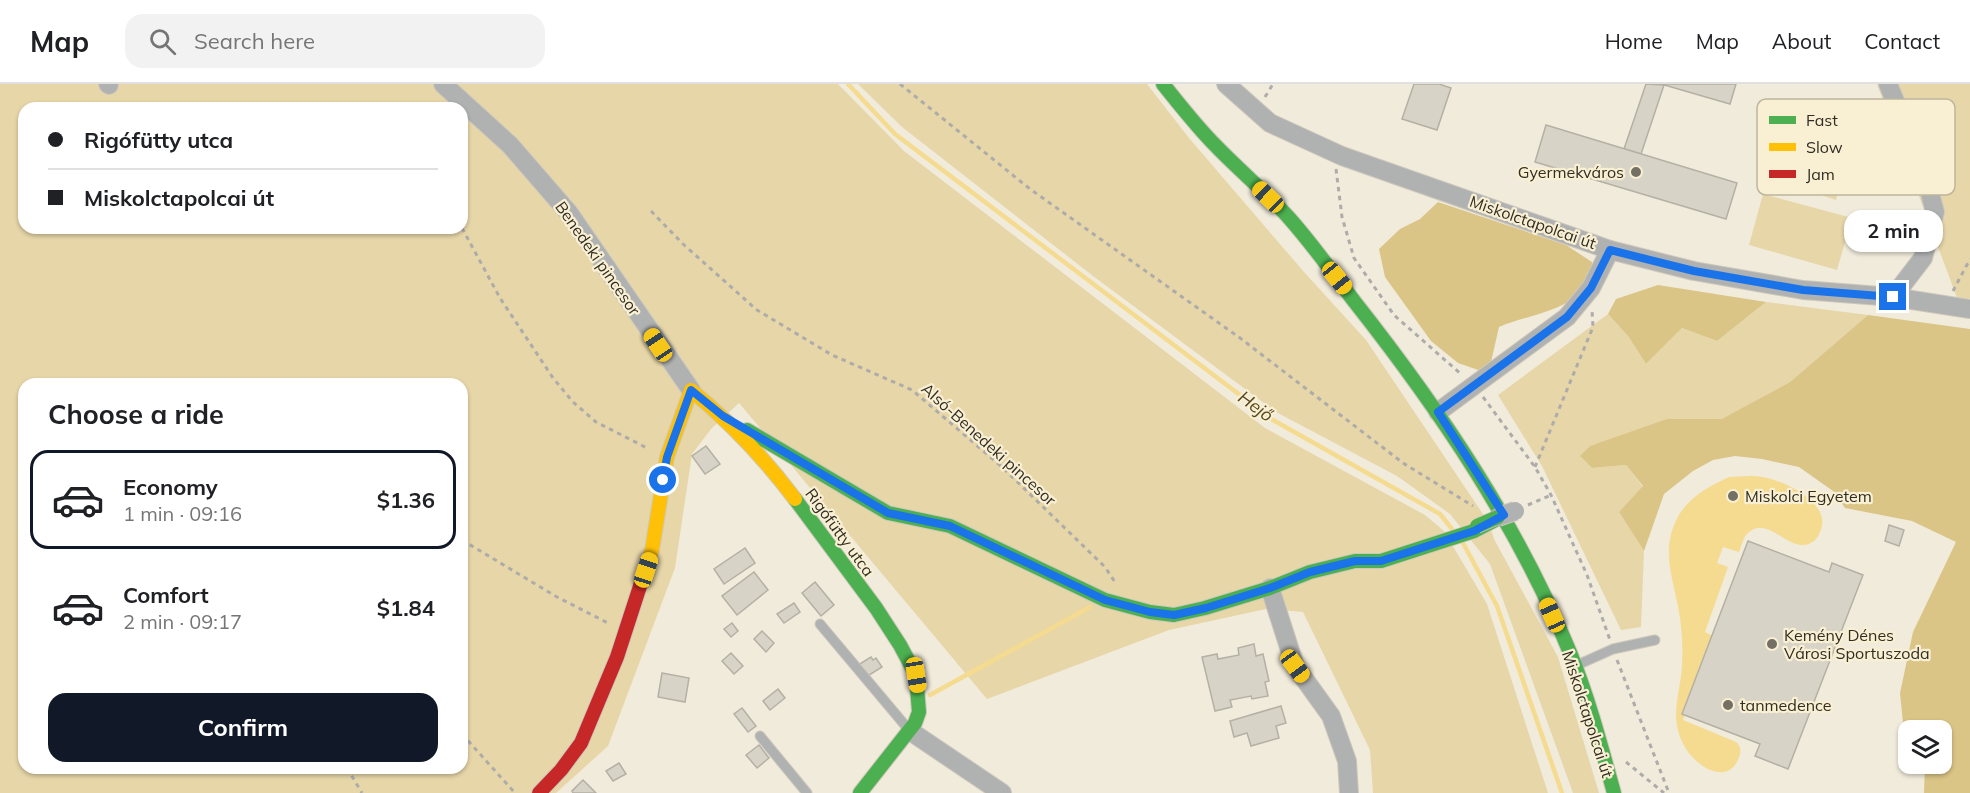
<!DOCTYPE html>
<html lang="en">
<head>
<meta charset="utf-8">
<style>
  body { margin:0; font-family:Mulish,sans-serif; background:#f2f2f2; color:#202124; height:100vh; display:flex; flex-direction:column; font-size:22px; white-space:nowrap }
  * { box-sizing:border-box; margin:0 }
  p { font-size:20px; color:#757577 }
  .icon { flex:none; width:33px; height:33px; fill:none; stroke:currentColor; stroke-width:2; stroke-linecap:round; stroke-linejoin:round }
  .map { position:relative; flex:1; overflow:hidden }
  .sheet { position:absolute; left:18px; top:294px; width:450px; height:396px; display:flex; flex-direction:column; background:#fff; border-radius:18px; box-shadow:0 2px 4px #0004 }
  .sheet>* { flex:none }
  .banner { position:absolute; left:18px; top:18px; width:450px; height:132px; border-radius:18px; box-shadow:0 2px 4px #0004; display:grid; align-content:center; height:132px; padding:0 30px; background:#fff }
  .fabs { position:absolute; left:1898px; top:636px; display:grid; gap:12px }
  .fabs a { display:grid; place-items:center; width:54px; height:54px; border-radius:12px; background:#fff; box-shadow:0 2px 4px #0004; font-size:30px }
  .end { position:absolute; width:27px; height:27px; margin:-14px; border:8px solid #1a73e8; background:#fff; box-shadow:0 0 0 3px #fff }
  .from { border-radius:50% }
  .bubble { position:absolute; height:42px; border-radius:18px; background:#fff; box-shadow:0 2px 4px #0004; font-size:20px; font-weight:700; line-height:42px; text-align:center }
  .car { position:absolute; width:18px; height:36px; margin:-18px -9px; border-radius:8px; box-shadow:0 0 4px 2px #0007; background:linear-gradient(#f5c518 24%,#345 0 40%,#f5c518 0 76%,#345 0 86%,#f5c518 0) }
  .banner b { display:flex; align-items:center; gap:21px; height:57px; font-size:22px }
  .banner b+b { border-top:2px solid #e0e0e0 }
  .banner i { width:15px; height:15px; background:#202124 }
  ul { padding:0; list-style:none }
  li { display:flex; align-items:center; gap:18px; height:99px; margin:0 12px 9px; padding:0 18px; border:3px solid transparent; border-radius:18px }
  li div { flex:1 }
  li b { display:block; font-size:22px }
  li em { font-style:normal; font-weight:700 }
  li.on { border-color:#111827 }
  li>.icon { width:54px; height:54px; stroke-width:1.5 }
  h2 { padding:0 30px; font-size:27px; line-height:72px }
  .primary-button { display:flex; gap:12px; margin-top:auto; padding:12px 30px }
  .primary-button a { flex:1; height:69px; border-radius:18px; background:#111827; color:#fff; font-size:24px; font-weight:700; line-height:69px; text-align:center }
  header { display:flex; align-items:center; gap:36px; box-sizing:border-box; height:84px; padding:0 30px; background:#fff; border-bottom:2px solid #e0e0e0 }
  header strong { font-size:28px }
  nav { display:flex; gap:33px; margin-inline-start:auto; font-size:21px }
  .search { width:420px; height:54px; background:#f2f2f2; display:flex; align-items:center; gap:15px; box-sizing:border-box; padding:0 21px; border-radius:18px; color:#757577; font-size:22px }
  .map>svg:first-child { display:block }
</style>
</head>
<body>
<header>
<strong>Map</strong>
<div class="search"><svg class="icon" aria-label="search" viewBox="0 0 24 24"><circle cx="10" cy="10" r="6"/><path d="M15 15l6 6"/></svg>Search here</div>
<nav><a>Home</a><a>Map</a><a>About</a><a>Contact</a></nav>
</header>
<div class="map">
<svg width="1970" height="709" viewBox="0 0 1970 709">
  <rect width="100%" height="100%" fill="#f1ebdb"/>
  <g fill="#e7d6a8" fill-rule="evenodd">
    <path d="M0,0h838l66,67 361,277 160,87 19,16 43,73 61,189h-175l-3,-43 -67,-138 -37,-3 -97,21 -182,69 -248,-296 -28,26 -19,25 -17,114 -67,178 -52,47h-556zM24,24h438v120h-438zM24,300h438v384h-438z"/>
    <polygon points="858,0 1147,0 1189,54 1304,188 1366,256 1489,439 1494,455 1558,573 1599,709 1573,709 1490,480 1450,430 1397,392 1276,328 1093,192 902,43"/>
    <polygon points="1877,0 1970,0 1970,214 1962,227"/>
    <polygon points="1782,62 1846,83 1836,116 1772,95"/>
    <polygon points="1763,110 1852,134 1837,186 1749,161"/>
    <polygon points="1766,218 1868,231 1790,298 1722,336 1667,335 1580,372 1592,384 1626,381 1643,403 1619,428 1644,467 1641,543 1621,546 1542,382 1498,311 1608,230 1628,252 1646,280 1682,244 1717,257"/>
  </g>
  <g fill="#dac586">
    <path d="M1438,118l128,43 26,17v12c-5,7 -10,18 -17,23 -22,17 -51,19 -76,30l-8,35 -7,10 -26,-9 -27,-22 -46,-64 -6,-28 21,-20 20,-10z"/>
    <polygon points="1658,201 1766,218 1717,257 1682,244 1646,280 1628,252 1608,230 1616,215"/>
    <polygon points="1868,231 1970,245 1970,709 1924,709 1925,680 1941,680 1941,646 1920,646 1917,636 1903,639 1900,609 1913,548 1956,458 1912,437 1845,424 1833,407 1799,383 1762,375 1735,372 1713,376 1693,387 1664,410 1644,467 1619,428 1643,402 1626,381 1592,384 1580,372 1590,362 1667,335 1722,335 1790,298"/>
  </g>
  <path fill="#f4db90" d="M1729,393c10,0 22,-2 33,0 21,3 69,26 59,52 -1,4 -4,10 -7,12 -24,18 -46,-31 -68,-6 -3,4 -5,12 -7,17l-16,-5 -6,16 11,4 -23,65 8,4 -30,84 53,22c4,4 5,6 4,12 -9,33 -41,15 -54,-5 -19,-32 -5,-54 -4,-85 1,-15 0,-31 -2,-46 -4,-30 -18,-61 -7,-90 9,-27 32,-40 56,-51z"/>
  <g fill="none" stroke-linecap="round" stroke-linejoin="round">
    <g stroke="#f4db90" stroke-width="4.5">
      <polyline points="848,0 895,50 1273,336 1440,430 1452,445"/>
      <polyline points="1463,459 1497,522 1562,709"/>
      <polyline points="930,611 1090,523"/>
    </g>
  </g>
  <g fill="#d8d3c7" stroke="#b4b0a4" stroke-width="1.5">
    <polygon points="1414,0 1439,0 1451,4 1437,46 1402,35"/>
    <polygon points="1646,0 1664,1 1641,70 1624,65"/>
    <polygon points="1661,0 1736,0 1730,20"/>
    <polygon points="1546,41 1737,99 1726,135 1535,78"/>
    <polygon points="706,362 720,380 705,390 692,372"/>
    <polygon points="1889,441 1904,446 1899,462 1885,457"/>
    <polygon points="1748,457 1829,488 1832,479 1863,491 1788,685 1755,672 1760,660 1682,630"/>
    <polygon points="745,464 755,479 724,500 714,485"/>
    <polygon points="754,488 768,506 737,531 722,512"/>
    <polygon points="815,498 834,521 821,532 802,509"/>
    <polygon points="794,519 800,528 784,539 777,530"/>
    <polygon points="732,539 738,547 731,553 724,545"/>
    <polygon points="762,547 774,559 766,568 754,555"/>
    <polygon points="1254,560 1256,572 1263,570 1269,597 1265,598 1268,612 1252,615 1251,612 1230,616 1232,623 1215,627 1202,573 1217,570 1218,575 1239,571 1238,564"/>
    <polygon points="731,569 743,582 734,590 722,577"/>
    <polygon points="871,573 873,576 876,574 882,583 866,593 858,581"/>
    <polygon points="662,589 689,594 685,618 658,613"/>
    <polygon points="778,605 785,614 770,626 763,617"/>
    <polygon points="1281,622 1286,639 1276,642 1279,654 1251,662 1247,649 1234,653 1230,637"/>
    <polygon points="742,624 756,642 748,648 734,630"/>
    <polygon points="759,661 769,674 757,684 746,671"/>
    <polygon points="619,679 626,690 613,697 606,687"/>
    <polygon points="583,696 596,709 573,709 572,707"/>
  </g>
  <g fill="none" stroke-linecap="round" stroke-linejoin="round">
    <g stroke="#cdc8bc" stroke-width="11">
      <g id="lane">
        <polyline points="820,540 909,646"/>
        <polyline points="1575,582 1613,565 1655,556"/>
        <polyline points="760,652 807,709"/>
      </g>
    </g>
    <g stroke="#cdc8bc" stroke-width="20">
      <g id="street">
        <polyline points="108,0 109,1"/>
        <polyline points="443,0 510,61 569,129 691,306"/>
        <polyline points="1226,0 1270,39 1342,72 1610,166 1694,187 1803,206 1893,213 1970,225"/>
        <polyline points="1888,0 1924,87 1935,128 1923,174 1893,213"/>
        <polyline points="1438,328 1567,233 1591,204 1610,166"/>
        <polyline points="1270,504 1295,582 1331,632 1347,677 1349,709"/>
        <polyline points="910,647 1002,709"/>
      </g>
    </g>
    <g stroke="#cdc8bc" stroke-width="16">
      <g id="fast">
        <path d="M1163,0c17,21 34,43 53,62 24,25 51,47 74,73 23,26 43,54 64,82 86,109 164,224 217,354 18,45 30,91 43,138"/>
        <polyline points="747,346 888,429 950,442 1105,516 1150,528 1174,531 1205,524 1270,504 1310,488 1355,477 1381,477 1474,447 1497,435"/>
        <polyline points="795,415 876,524 900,561 916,591 919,628 915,639 860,709"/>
      </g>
    </g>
    <g stroke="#cdc8bc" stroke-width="16">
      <path id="slow" d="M642,496l10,-30 15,-93 24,-67c39,32 74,69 104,109"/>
    </g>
    <g stroke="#cdc8bc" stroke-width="16">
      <polyline id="jam" points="539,709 561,686 581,659 617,573 642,496"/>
    </g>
    <g stroke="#adacaa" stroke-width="3" stroke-dasharray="4.5 4.5" stroke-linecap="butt">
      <polyline points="900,0 1030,105 1240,254 1403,379 1473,422"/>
      <polyline points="1265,13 1273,0"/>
      <polyline points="325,23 326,24"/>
      <polyline points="1336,85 1342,133 1354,174 1394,231 1462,291"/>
      <polyline points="651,127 683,160 757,226 832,271 912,306 1002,383 1105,483 1115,498"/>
      <polyline points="462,144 500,214 553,294 573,318 596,338 649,365"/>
      <polyline points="1953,207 1970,175"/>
      <polyline points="1483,313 1535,383 1551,411 1587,491 1610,556"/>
      <polyline points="1535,383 1593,243 1592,226"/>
      <polyline points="1528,421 1551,411"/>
      <polyline points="462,456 557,513 608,539"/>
      <polyline points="1617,576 1669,709"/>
      <polyline points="462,650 515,709"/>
      <polyline points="1626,678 1664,709"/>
      <polyline points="347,684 362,709"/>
    </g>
    <use href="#lane" stroke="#b0b1b1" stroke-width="9"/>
    <use href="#street" stroke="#b0b1b1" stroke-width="18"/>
    <use href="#fast" stroke="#4caf50" stroke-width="14"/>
    <use href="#slow" stroke="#ffc107" stroke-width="14"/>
    <use href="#jam" stroke="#c62828" stroke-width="14"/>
    <g stroke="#cdc8bc" stroke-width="20" stroke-linecap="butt">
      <polyline id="street-bridge" points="1498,433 1515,427"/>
    </g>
    <g stroke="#cdc8bc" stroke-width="16" stroke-linecap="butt">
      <polyline id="fast-bridge" points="1477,442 1498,433"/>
    </g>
    <use href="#street-bridge" stroke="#b0b1b1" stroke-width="18"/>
    <use href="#fast-bridge" stroke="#4caf50" stroke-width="14"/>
  </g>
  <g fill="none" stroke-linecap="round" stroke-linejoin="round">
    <polyline stroke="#1a73e8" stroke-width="8" points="663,396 667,373 691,306 723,332 888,429 950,442 1105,516 1150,528 1174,531 1206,524 1270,504 1310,488 1355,477 1381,477 1474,447 1504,431 1438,328 1567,233 1591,204 1610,166 1694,187 1803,206 1893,213"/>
  </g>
  <g fill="#747063" stroke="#f9efd3" stroke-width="2">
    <circle cx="1636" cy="88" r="6"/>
    <circle cx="1733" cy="412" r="6"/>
    <circle cx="1772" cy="560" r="6"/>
    <circle cx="1728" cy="621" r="6"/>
  </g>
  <g text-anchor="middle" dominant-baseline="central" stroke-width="4.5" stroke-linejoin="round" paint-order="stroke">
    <g font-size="16" fill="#312d23" stroke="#f9efd3" text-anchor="start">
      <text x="1624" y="88" text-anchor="end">Gyermekváros</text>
      <text x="1745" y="412">Miskolci Egyetem</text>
      <text x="1784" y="551">Kemény Dénes<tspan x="1784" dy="18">Városi Sportuszoda</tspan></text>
      <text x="1740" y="621">tanmedence</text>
    </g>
    <g font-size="16" fill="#312d23" stroke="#f9efd3">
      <text transform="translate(1533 138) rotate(19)">Miskolctapolcai út</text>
      <text transform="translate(598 174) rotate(55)">Benedeki pincesor</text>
      <text transform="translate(989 360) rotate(42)">Alsó-Benedeki pincesor</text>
      <text transform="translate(840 448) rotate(54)">Rigófütty utca</text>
      <text transform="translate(1588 630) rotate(72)">Miskolctapolcai út</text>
    </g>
    <g font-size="18" font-style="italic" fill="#54461d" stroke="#f9efd3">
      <text transform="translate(1256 322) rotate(36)">Hejő</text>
    </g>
  </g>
  <rect x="1757" y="15" width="198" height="96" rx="9" fill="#f9efd3" stroke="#bdb59e" stroke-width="1.5"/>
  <rect x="1769" y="32" width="27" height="8" fill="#4caf50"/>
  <rect x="1769" y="59" width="27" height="8" fill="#ffc107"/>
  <rect x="1769" y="86" width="27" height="8" fill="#c62828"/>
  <g font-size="16" fill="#312d23">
    <text x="1806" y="42">Fast</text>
    <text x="1806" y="69">Slow</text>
    <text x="1806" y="96">Jam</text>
  </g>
</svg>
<div class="fabs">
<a><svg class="icon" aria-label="layers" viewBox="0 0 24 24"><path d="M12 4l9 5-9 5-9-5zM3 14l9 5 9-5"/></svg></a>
</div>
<i class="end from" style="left:663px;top:396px"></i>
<i class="end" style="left:1893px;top:213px"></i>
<div class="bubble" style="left:1844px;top:126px;width:99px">2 min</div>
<i class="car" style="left:1268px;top:113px;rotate:314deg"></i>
<i class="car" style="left:1337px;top:194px;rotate:141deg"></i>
<i class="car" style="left:658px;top:261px;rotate:326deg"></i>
<i class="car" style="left:646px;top:486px;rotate:18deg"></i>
<i class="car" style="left:1552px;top:531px;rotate:336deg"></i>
<i class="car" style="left:1295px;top:582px;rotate:144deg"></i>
<i class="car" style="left:916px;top:591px;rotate:171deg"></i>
<div class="banner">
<b><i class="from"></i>Rigófütty utca</b>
<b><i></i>Miskolctapolcai út</b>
</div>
<section class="sheet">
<h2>Choose a ride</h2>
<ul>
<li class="on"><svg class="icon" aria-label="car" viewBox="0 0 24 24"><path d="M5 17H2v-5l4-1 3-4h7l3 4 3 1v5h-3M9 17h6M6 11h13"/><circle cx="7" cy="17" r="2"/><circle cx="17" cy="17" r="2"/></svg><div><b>Economy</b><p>1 min · 09:16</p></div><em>$1.36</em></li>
<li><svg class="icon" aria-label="car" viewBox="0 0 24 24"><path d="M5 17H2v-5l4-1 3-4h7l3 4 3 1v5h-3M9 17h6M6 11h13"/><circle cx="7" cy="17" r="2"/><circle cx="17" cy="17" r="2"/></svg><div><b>Comfort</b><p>2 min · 09:17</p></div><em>$1.84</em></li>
</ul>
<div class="primary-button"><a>Confirm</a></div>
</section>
</div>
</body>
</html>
